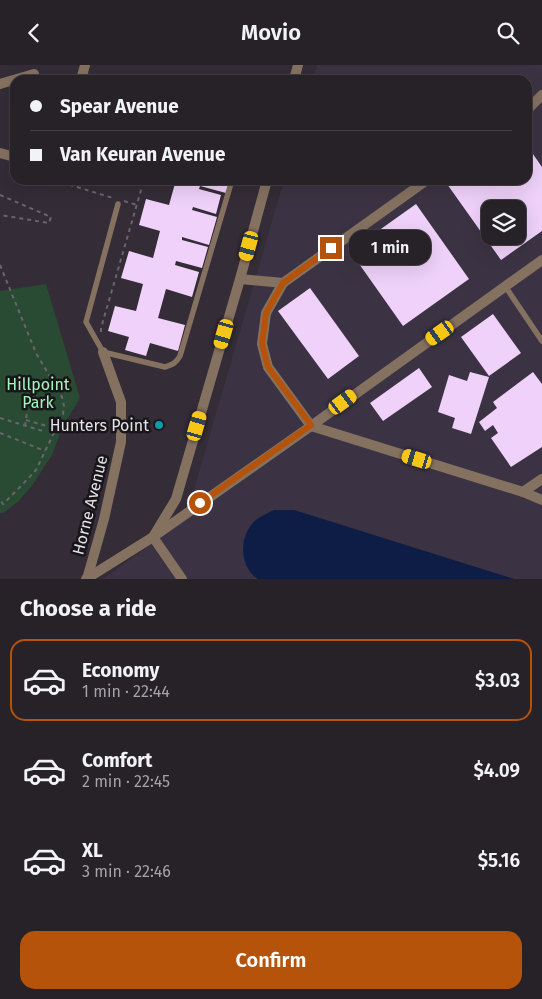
<!DOCTYPE html>
<html lang="en">
<head>
<meta charset="utf-8">
<style>
  body { margin:0; font-family:"Fira Sans",sans-serif; background:#2f2930; color:#f1f3f6; height:100vh; display:flex; flex-direction:column; font-size:19px; white-space:nowrap }
  * { box-sizing:border-box; margin:0 }
  p { font-size:16px; color:#a4a3a8 }
  .icon { flex:none; width:28px; height:28px; fill:none; stroke:currentColor; stroke-width:2; stroke-linecap:round; stroke-linejoin:round }
  .map { position:relative; height:514px; overflow:hidden }
  .side { display:flex; flex-direction:column; background:#272128; flex:1 }
  .side>* { flex:none }
  .hud { position:absolute; left:10px; top:10px; width:522px; height:110px; border-radius:15px; box-shadow:0 5px 20px #0002,0 0 0 1px #433e45; display:grid; align-content:center; height:110px; padding:0 20px; background:#272128 }
  .controls { position:absolute; left:481px; top:135px; display:grid; gap:10px }
  .controls a { display:grid; place-items:center; width:45px; height:45px; border-radius:10px; background:#272128; box-shadow:0 5px 20px #0002,0 0 0 1px #433e45; font-size:25px }
  .end { position:absolute; width:22px; height:22px; margin:-11px; border:6px solid #b45309; background:#fff; box-shadow:0 0 0 2px #fff }
  .from { border-radius:50% }
  .bubble { position:absolute; height:35px; border-radius:15px; background:#272128; box-shadow:0 5px 20px #0002,0 0 0 1px #433e45; font-size:16px; font-weight:600; line-height:35px; text-align:center }
  .car { position:absolute; width:15px; height:30px; margin:-15px -8px; border-radius:6px; box-shadow:0 0 4px 1px #0007; background:linear-gradient(#f5c518 24%,#345 0 40%,#f5c518 0 76%,#345 0 86%,#f5c518 0) }
  .hud b { display:flex; align-items:center; gap:18px; height:48px; font-size:19px }
  .hud b+b { border-top:1px solid #433e45 }
  .hud i { width:12px; height:12px; background:#f1f3f6 }
  ul { padding:0; list-style:none }
  li { display:flex; align-items:center; gap:15px; height:82px; margin:0 10px 8px; padding:0 10px; border:2px solid transparent; border-radius:15px }
  li div { flex:1 }
  li b { display:block; font-size:19px }
  li em { font-style:normal; font-weight:600 }
  li.selected { border-color:#b45309 }
  li>.icon { width:45px; height:45px; stroke-width:1.5 }
  h2 { padding:0 20px; font-size:22px; line-height:60px }
  .cta { display:flex; gap:10px; margin-top:auto; padding:10px 20px }
  .cta a { flex:1; height:58px; border-radius:15px; background:#b45309; color:#fff; font-size:20px; font-weight:600; line-height:58px; text-align:center }
  header { display:flex; justify-content:space-between; align-items:center; height:65px; padding:0 20px; background:#272128; font-size:22px; font-weight:600 }
  .map>svg:first-child { display:block }
</style>
</head>
<body>
<header><svg class="icon" aria-label="back" viewBox="0 0 24 24"><path d="M15 5l-7 7 7 7"/></svg>Movio<svg class="icon" aria-label="search" viewBox="0 0 24 24"><circle cx="10" cy="10" r="6"/><path d="M15 15l6 6"/></svg></header>
<div class="map">
<svg width="542" height="514" viewBox="0 0 542 514">
  <rect width="100%" height="100%" fill="#342c36"/>
  <path fill="#3b3343" fill-rule="evenodd" d="M317,0h225v514h-28l-220,-69h-20l-19,10 -2,56 5,3h-155l78,-56 14,-37 89,-306h244v-100h-215zM490,144h28v27h-28z"/>
  <polygon fill="#294b34" points="46,219 80,333 62,363 52,390 33,419 19,436 3,448 0,448 0,226"/>
  <path fill="#0d1d46" d="M274,445h20l220,69h-256c-20,-13 -19,-45 -2,-59 5,-4 12,-7 18,-10z"/>
  <g fill="#efd1f9" fill-rule="evenodd">
    <path d="M528,82l14,20v64l-41,29 -54,-76 5,-4h76zM490,144h28v27h-28z"/>
    <polygon points="176,115 230,115 226,128 200,121 199,124 221,130 216,149 193,142 192,145 217,152 209,180 182,172 182,175 208,182 202,203 176,196 175,200 199,207 192,232 166,224 158,253 185,260 178,286 150,278 146,291 125,285 129,272 108,266 115,241 136,246 143,219 121,213 129,186 153,193 160,166 139,160 146,134 169,140"/>
    <polygon points="416,139 469,214 403,261 350,186"/>
    <polygon points="310,223 359,291 328,314 278,246"/>
    <polygon points="493,249 521,288 489,311 461,272"/>
    <polygon points="419,303 432,322 383,356 370,338"/>
    <polygon points="470,307 489,312 471,369 452,363 455,353 438,347 449,310 467,316"/>
    <polygon points="533,307 542,319 542,382 511,402 491,373 498,368 493,360 485,366 479,357 497,343 493,337"/>
  </g>
  <g fill="none" stroke-linecap="round" stroke-linejoin="round">
    <g stroke="#6b646d" stroke-width="2" stroke-dasharray="4 4" stroke-linecap="butt">
      <polyline points="54,115 113,133"/>
      <polyline points="0,130 51,152 49,158 0,150"/>
      <polyline points="124,136 137,140"/>
      <polyline points="0,200 36,288 62,332 64,341 63,349 36,405 21,421 3,439 0,435"/>
      <polyline points="101,267 101,263 144,115"/>
      <polyline points="0,353 46,367"/>
      <polyline points="26,355 57,364"/>
      <polyline points="25,361 27,347"/>
      <polyline points="0,368 45,386"/>
    </g>
    <g stroke="#857160" stroke-width="5.5">
      <path d="M118,139l-32,118 17,30 62,15c8,-3 11,-4 15,-11l52,-176"/>
      <polyline points="505,221 542,276"/>
    </g>
    <g stroke="#857160" stroke-width="10">
      <polyline points="81,15 85,0"/>
      <polyline points="294,15 298,0"/>
      <polyline points="0,19 34,9"/>
      <polyline points="528,44 542,30"/>
      <polyline points="0,88 15,92"/>
      <polyline points="240,214 283,218 427,115"/>
      <polyline points="283,218 266,248 262,279 268,302 311,361 523,427 542,435"/>
      <polyline points="523,427 542,414"/>
      <polyline points="86,514 153,472 311,361 542,195"/>
      <polyline points="87,514 104,454 121,377 121,337 103,287"/>
      <polyline points="182,514 153,472 176,434 240,214 267,115"/>
    </g>
  </g>
  <g fill="none" stroke-linecap="round" stroke-linejoin="round">
    <polyline stroke="#b45309" stroke-width="6" points="200,438 311,360 268,302 262,279 266,248 283,218 331,183"/>
  </g>
  <circle fill="#0f9aa8" stroke="#19161a" stroke-width="2" cx="159" cy="360" r="5"/>
  <g text-anchor="middle" dominant-baseline="central" stroke-width="5" stroke-linejoin="round" paint-order="stroke">
    <g font-size="16" fill="#a4f5be" stroke="#19161a">
      <text x="38" y="319">Hillpoint<tspan x="38" dy="18">Park</tspan></text>
    </g>
    <g font-size="16" fill="#e7e2e9" stroke="#19161a" text-anchor="end">
      <text x="149" y="360">Hunters Point</text>
    </g>
    <g font-size="16" fill="#e7e2e9" stroke="#19161a">
      <text transform="translate(90 440) rotate(-76)">Horne Avenue</text>
    </g>
  </g>
</svg>
<div class="controls">
<a><svg class="icon" aria-label="layers" viewBox="0 0 24 24"><path d="M12 4l9 5-9 5-9-5zM3 14l9 5 9-5"/></svg></a>
</div>
<i class="end from" style="left:200px;top:438px"></i>
<i class="end" style="left:331px;top:183px"></i>
<div class="bubble" style="left:349px;top:165px;width:82px">1 min</div>
<i class="car" style="left:249px;top:181px;rotate:195deg"></i>
<i class="car" style="left:440px;top:268px;rotate:235deg"></i>
<i class="car" style="left:224px;top:269px;rotate:196deg"></i>
<i class="car" style="left:343px;top:337px;rotate:54deg"></i>
<i class="car" style="left:197px;top:361px;rotate:16deg"></i>
<i class="car" style="left:417px;top:394px;rotate:287deg"></i>
<div class="hud">
<b><i class="from"></i>Spear Avenue</b>
<b><i></i>Van Keuran Avenue</b>
</div>
</div>
<section class="side">
<h2>Choose a ride</h2>
<ul>
<li class="selected"><svg class="icon" aria-label="car" viewBox="0 0 24 24"><path d="M5 17H2v-5l4-1 3-4h7l3 4 3 1v5h-3M9 17h6M6 11h13"/><circle cx="7" cy="17" r="2"/><circle cx="17" cy="17" r="2"/></svg><div><b>Economy</b><p>1 min · 22:44</p></div><em>$3.03</em></li>
<li><svg class="icon" aria-label="car" viewBox="0 0 24 24"><path d="M5 17H2v-5l4-1 3-4h7l3 4 3 1v5h-3M9 17h6M6 11h13"/><circle cx="7" cy="17" r="2"/><circle cx="17" cy="17" r="2"/></svg><div><b>Comfort</b><p>2 min · 22:45</p></div><em>$4.09</em></li>
<li><svg class="icon" aria-label="car" viewBox="0 0 24 24"><path d="M5 17H2v-5l4-1 3-4h7l3 4 3 1v5h-3M9 17h6M6 11h13"/><circle cx="7" cy="17" r="2"/><circle cx="17" cy="17" r="2"/></svg><div><b>XL</b><p>3 min · 22:46</p></div><em>$5.16</em></li>
</ul>
<div class="cta"><a>Confirm</a></div>
</section>
</body>
</html>
